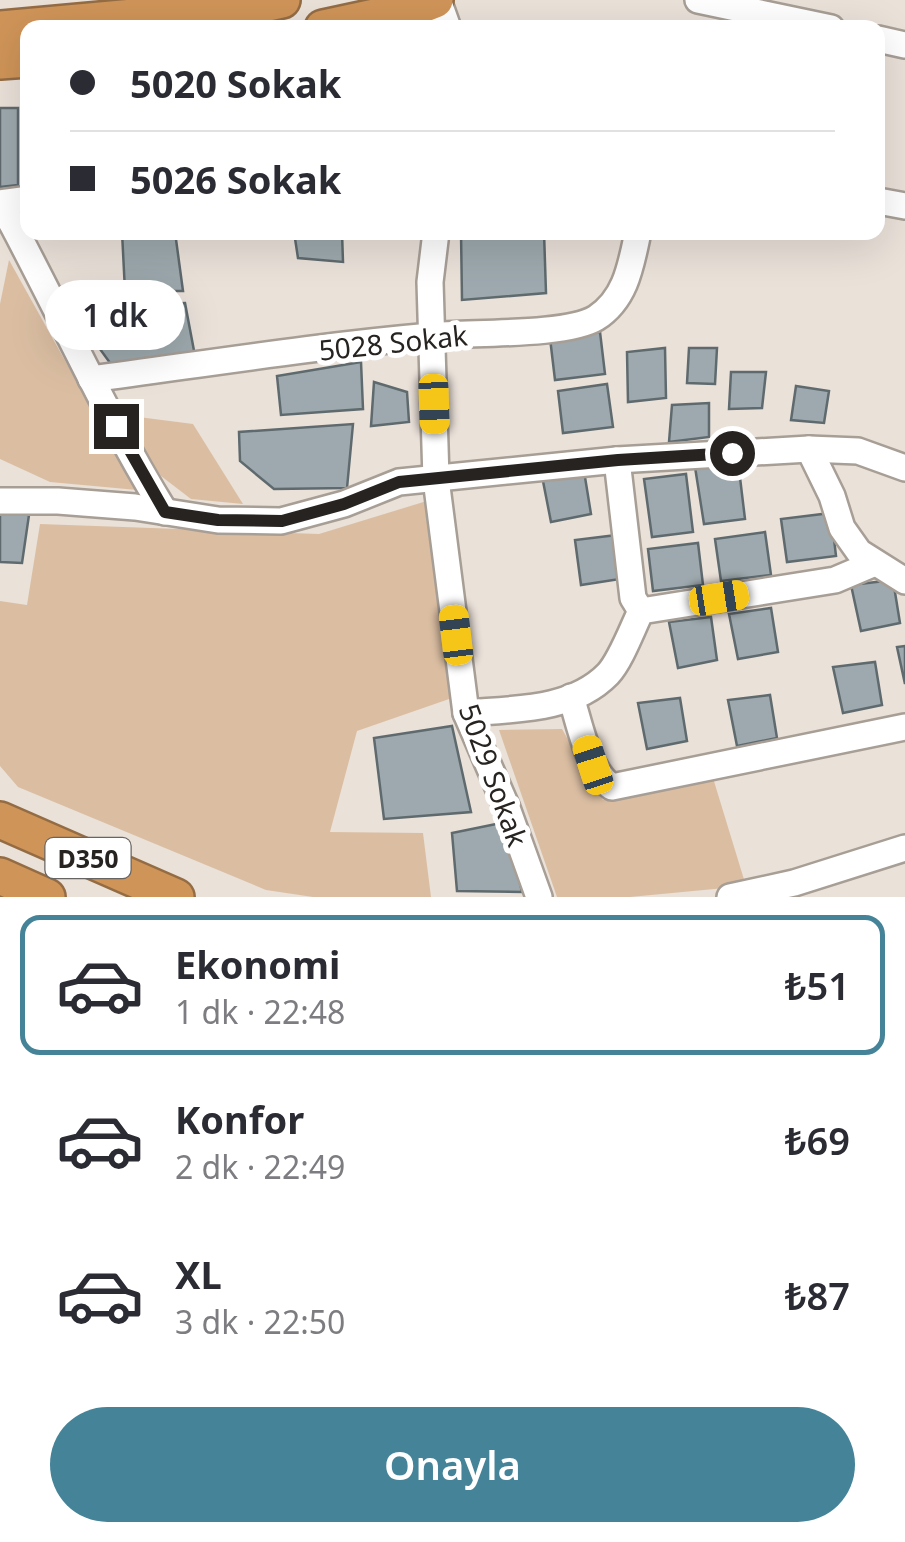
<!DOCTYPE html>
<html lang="tr">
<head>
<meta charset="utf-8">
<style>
  body { margin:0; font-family:"Noto Sans",sans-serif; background:#f2f2f3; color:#2b2b33; height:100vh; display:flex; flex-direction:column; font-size:38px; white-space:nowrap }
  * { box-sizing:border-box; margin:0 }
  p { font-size:32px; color:#7c7c81 }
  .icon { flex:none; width:55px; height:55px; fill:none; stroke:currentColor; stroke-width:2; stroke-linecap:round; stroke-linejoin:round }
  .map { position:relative; height:897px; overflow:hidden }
  .side { display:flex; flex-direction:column; background:#fff; flex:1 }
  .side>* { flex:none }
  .banner { position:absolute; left:20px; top:20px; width:865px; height:220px; border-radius:20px; box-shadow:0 10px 40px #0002; display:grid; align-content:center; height:220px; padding:0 50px; background:#fff }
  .end { position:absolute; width:45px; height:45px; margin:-22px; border:12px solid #262320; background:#fff; box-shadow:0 0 0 5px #fff }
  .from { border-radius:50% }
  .bubble { position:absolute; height:70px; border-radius:35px; background:#fff; box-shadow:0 10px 40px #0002; font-size:32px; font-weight:600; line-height:70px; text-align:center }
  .car { position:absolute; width:30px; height:60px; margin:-30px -15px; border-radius:12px; box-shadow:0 0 8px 2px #0007; background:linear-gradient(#f5c518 24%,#345 0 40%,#f5c518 0 76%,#345 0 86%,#f5c518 0) }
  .banner b { display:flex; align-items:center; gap:35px; height:95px; font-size:38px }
  .banner b+b { border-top:2px solid #e1e1e2 }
  .banner i { width:25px; height:25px; background:#2b2b33 }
  ul { padding:18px 0 0; list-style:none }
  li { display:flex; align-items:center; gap:30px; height:140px; margin:0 20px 15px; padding:0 30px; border:5px solid transparent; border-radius:20px }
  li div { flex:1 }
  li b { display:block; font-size:38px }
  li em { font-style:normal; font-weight:600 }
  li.current { border-color:#448398 }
  li>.icon { width:90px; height:90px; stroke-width:1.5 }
  .cta { display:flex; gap:20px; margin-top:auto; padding:20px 50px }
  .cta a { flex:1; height:115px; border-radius:60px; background:#448398; color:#fff; font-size:40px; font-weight:600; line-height:115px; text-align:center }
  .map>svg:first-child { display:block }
</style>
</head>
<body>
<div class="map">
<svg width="905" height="897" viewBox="0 0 905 897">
  <rect width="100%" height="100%" fill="#eae1d9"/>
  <g fill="#dbbea2">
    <polygon points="9,260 137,490 50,482 0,459 0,304"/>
    <polygon points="123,415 193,424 243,504 191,499 161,476"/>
    <polygon points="430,500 452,698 357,731 330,832 423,833 431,897 313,897 266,890 18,787 0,766 0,601 27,605 40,524 319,534"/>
    <polygon points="562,729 603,800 713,778 746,886 630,897 557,897 499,730"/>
  </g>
  <g fill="#9da9ae" stroke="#5f6a6e" stroke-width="2.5">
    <polygon points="0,108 18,108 18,185 0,187"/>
    <polygon points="122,232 175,232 183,291 125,291"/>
    <polygon points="294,232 342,232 343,262 298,258"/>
    <polygon points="461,232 544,232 546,293 462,300"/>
    <polygon points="185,303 195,356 113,367 68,305"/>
    <polygon points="600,332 605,374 555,380 550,338"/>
    <polygon points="665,348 666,398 628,402 627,352"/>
    <polygon points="689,348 717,348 715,384 687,383"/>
    <polygon points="361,362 363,409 281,415 277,376"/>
    <polygon points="731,372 766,372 762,408 729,409"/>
    <polygon points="374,382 407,392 409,422 371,426"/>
    <polygon points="607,384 613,427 563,433 558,391"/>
    <polygon points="796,386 829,391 824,423 791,420"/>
    <polygon points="709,403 709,437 669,442 672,405"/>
    <polygon points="353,424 347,488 274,489 240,461 239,432"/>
    <polygon points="738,461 745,519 704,524 695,467"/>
    <polygon points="584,471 591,514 551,522 542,476"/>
    <polygon points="686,474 693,532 652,537 644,479"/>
    <polygon points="0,513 29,515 22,563 0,562"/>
    <polygon points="831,513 836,556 787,562 781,519"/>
    <polygon points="765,532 771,575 721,581 715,539"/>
    <polygon points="617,535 620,579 581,585 575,540"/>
    <polygon points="698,543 703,585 653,591 648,549"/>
    <polygon points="893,580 900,623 861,631 851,585"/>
    <polygon points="771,608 778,652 738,659 729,614"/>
    <polygon points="711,617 717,660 678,668 669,622"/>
    <polygon points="905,646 905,684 897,647"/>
    <polygon points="875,662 882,705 843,713 833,667"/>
    <polygon points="770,695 777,738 737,746 728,700"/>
    <polygon points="680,698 687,741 647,749 638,703"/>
    <polygon points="452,726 471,812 384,819 374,738"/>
    <polygon points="506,822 522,892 457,891 452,833"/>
  </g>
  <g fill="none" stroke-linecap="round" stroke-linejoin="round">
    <g stroke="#a79e96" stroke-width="30">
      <g id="minor">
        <polyline points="438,0 448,28"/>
        <polyline points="698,0 831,28"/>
        <polyline points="878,39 905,45"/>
        <polyline points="878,201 905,206"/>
        <polyline points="0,203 28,199"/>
        <path d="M0,213l10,7c52,97 97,198 155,292"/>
        <polyline points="436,232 430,282 436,479 466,713 507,808 539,897"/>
        <path d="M91,379c113,-15 226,-33 340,-43 38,-4 136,0 165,-18 30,-19 35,-53 42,-86"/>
        <polyline points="809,449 832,496 842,528 859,552 905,581"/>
        <polyline points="617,460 633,598 641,611"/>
        <polyline points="0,501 58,501 135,507 218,520 281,521 344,504 399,482 617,460 809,449 858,451 905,468"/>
        <path d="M571,697c9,28 17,74 41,90l293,-60"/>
        <path d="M466,713c47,-4 106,-2 142,-39 13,-14 24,-45 33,-63l194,-31 40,-17"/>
        <polyline points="730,897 794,883 905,848"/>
      </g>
    </g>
    <g stroke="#946c44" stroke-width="40">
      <g id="highway">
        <polyline points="323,28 412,9 435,0"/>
        <polyline points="0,29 255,6 282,0"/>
        <polyline points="0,61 28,59"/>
        <polyline points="0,820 176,897"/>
        <polyline points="0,876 47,897"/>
      </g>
    </g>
    <use href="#minor" stroke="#fff" stroke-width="25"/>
    <use href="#highway" stroke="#cf9458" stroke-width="35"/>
  </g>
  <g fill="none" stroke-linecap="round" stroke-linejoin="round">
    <polyline stroke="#262320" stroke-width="12" points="116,426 165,512 218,520 282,521 344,504 399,482 618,460 732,453"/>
  </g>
  <g text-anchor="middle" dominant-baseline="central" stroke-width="10" stroke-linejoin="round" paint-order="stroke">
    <rect fill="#fff" stroke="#676563" stroke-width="2.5" x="45.5" y="838" width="85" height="40" rx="8"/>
    <g font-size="25" font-weight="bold" fill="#262320">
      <text x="88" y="858">D350</text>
    </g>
    <g font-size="28" fill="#262320" stroke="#fff">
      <text transform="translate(393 342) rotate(-6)">5028 Sokak</text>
      <text transform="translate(494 775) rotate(70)">5029 Sokak</text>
    </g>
  </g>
</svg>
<i class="end from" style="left:732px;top:453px"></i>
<i class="end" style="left:116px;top:426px"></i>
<div class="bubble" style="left:45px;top:280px;width:140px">1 dk</div>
<i class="car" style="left:434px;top:404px;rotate:178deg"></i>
<i class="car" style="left:719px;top:598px;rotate:81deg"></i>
<i class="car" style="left:456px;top:635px;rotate:353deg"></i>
<i class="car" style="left:593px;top:765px;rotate:342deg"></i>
<div class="banner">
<b><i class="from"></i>5020 Sokak</b>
<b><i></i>5026 Sokak</b>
</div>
</div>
<section class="side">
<ul>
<li class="current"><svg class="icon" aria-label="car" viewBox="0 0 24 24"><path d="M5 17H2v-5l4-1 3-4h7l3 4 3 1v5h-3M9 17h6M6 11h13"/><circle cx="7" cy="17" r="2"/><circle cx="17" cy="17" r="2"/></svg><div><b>Ekonomi</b><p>1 dk · 22:48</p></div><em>₺51</em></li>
<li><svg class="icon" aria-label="car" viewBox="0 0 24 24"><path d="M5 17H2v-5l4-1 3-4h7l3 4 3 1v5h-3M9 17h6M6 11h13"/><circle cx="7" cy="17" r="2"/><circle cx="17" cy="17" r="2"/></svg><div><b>Konfor</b><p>2 dk · 22:49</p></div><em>₺69</em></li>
<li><svg class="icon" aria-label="car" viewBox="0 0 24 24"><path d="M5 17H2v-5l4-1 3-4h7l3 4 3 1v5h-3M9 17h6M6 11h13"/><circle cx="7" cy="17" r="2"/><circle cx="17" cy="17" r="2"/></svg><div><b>XL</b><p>3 dk · 22:50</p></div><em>₺87</em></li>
</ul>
<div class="cta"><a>Onayla</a></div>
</section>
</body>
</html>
